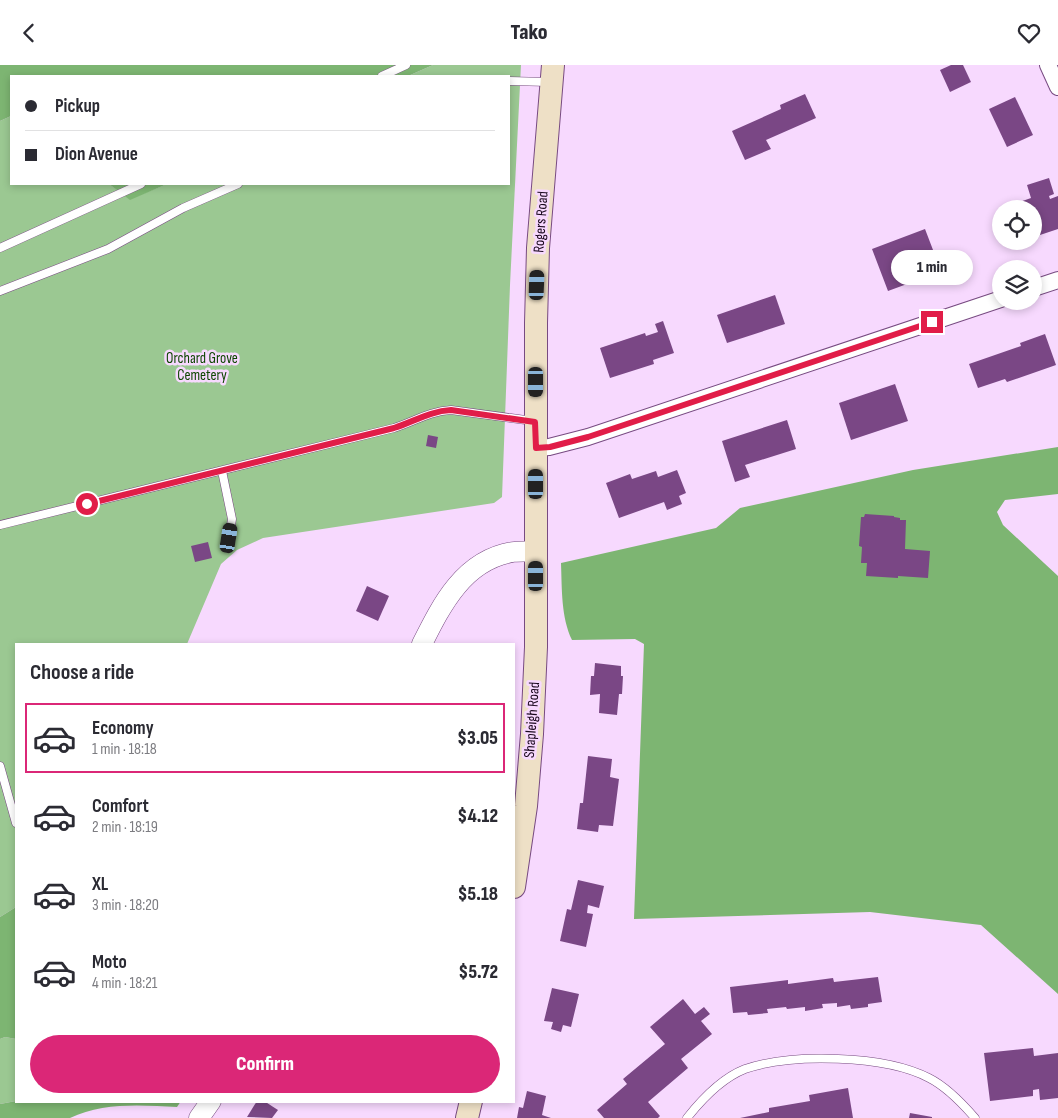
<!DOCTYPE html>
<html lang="en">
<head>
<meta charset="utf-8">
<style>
  body { margin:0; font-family:"Sofia Sans Condensed",sans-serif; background:#f2f2f3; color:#2b2b33; height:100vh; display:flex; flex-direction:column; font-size:19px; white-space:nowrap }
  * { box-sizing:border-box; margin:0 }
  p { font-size:16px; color:#7c7c81 }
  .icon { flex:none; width:28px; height:28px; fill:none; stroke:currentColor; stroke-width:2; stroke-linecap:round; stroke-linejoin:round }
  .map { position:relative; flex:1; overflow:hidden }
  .sheet { position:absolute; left:15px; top:578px; width:500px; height:460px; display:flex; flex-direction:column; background:#fff; border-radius:0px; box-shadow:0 2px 8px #0003 }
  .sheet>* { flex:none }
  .hud { position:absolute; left:10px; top:10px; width:500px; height:110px; border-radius:0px; box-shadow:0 2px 8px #0003; display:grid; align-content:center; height:110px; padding:0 15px; background:#fff }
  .fabs { position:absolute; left:992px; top:135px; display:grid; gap:10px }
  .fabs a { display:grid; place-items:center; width:50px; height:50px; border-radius:50%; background:#fff; box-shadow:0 2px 8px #0003; font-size:25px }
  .end { position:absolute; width:22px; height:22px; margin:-11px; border:6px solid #e11d48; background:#fff; box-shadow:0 0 0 2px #fff }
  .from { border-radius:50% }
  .bubble { position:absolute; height:35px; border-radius:18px; background:#fff; box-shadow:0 2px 8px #0003; font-size:16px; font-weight:800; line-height:35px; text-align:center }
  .car { position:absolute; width:15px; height:30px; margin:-15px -8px; border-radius:6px; box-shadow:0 0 4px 1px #0007; background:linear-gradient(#222 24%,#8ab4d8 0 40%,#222 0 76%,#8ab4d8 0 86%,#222 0) }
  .hud b { display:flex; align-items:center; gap:18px; height:48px; font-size:19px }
  .hud b+b { border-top:1px solid #e1e1e2 }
  .hud i { width:12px; height:12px; background:#2b2b33 }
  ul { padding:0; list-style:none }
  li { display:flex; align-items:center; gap:15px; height:70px; margin:0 10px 8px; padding:0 5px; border:2px solid transparent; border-radius:0px }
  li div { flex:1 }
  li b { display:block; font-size:19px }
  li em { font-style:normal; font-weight:800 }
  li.active { border-color:#db2777 }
  li>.icon { width:45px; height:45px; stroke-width:1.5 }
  h2 { padding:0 15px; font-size:22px; line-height:60px }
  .button { display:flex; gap:10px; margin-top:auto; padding:10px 15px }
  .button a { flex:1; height:58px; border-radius:30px; background:#db2777; color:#fff; font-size:20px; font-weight:800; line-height:58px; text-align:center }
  header { display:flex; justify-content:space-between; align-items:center; height:65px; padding:0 15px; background:#fff; font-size:22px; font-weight:800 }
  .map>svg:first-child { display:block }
</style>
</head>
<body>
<header><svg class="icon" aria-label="back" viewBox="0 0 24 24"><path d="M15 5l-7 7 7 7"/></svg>Tako<svg class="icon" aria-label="heart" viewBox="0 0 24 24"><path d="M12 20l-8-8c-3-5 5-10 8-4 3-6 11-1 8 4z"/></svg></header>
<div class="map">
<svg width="1058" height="1053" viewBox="0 0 1058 1053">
  <rect width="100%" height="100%" fill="#f7d9fe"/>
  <g fill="#9bc892">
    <polygon points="433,0 521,0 510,220 502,432 494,438 263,473 237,485 221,499 187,579 16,579 16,842 0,852 0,56 11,51 11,119 109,119 130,134 167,119 509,119 509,11 408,11"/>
    <polygon points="5,972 16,974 16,1036 0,1039 0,974"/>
  </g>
  <g fill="#7db572">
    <polygon points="0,0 433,0 408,11 11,11 11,51 0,56"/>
    <polygon points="109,119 167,119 130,135"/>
    <path d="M1058,382v47l-53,6 -8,12 6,13 55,51v418l-77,-69 -111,-13 -236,7 10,-275 -9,-5 -63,1c-11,-23 -10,-51 -11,-77l155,-35 24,-20 173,-38z"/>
    <polygon points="16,842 16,974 5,972 0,974 0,852"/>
    <path d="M16,1036h165l-4,6c-35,-2 -75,-5 -107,11h-70v-14z"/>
  </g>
  <g fill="#7a4785">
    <polygon points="951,0 963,0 971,17 950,27 940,5"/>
    <polygon points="805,29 816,53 766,75 771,84 745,95 732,66 781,44 780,40"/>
    <polygon points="1015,32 1033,70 1007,82 989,44"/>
    <polygon points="1049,113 1054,129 1049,131 1050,134 1058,131 1058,164 1034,172 1034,144 1016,144 1014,139 1031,133 1027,120"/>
    <polygon points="925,164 938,198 904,210 907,219 888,226 872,184"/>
    <polygon points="775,230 785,259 727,278 717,250"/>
    <polygon points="663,256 674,288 653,295 654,299 610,313 600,283 645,268 646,271 658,267 655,259"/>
    <polygon points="1045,269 1056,300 1007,317 1005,314 978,323 969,299 1021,281 1020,278"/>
    <polygon points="895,319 908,356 851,375 839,338"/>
    <polygon points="787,355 796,384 745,400 750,412 735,417 722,376"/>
    <polygon points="428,370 438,372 436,383 426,381"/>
    <polygon points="677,405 686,428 679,431 682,439 667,445 664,437 619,453 606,418 630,409 632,414 656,406 658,412"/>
    <polygon points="865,449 894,451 894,452 900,453 900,455 906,455 905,484 930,486 928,513 898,511 898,513 866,511 867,498 861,498 862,482 859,481 861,452 864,452"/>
    <polygon points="208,477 212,493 195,497 191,481"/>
    <polygon points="367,521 389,531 378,556 356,546"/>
    <polygon points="595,598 621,601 621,611 623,611 622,629 619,629 617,650 599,648 600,629 590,630 591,611 594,611"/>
    <polygon points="588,691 612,694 610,712 619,714 613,761 599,760 598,767 577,764 580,738 583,738"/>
    <polygon points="578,815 604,821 599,843 588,840 587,848 593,849 586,882 560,876 567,844 571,845"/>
    <polygon points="878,912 882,937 868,939 868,942 851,944 850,940 837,942 837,938 822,939 823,943 805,946 805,942 787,944 786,942 767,944 768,948 748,950 747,947 733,948 730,922 788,915 788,919 833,913 834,917"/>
    <polygon points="552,923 579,929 571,962 563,960 561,967 551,964 553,957 544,956"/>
    <polygon points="683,934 695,949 704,942 710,949 701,956 712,969 681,994 688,1003 648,1037 660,1051 658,1053 604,1053 597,1045 627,1019 623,1014 665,979 650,962"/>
    <polygon points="1033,983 1034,991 1058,988 1058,1033 1040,1035 1039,1024 1033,1025 1033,1031 990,1036 984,988"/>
    <polygon points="848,1023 853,1053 740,1053 769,1047 769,1043 810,1036 809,1030"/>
    <polygon points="527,1026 546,1031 542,1050 551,1053 517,1053 519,1042 523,1043"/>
    <polygon points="257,1036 264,1036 278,1045 272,1053 247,1052"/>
    <polygon points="910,1048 932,1052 932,1053 909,1053"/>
  </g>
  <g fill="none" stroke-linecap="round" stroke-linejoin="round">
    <g stroke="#774a81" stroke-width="9">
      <g id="service">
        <polyline points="382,11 406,0"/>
        <polyline points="509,16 549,17"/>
        <polyline points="0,183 141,119"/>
        <polyline points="0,226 108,184 183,143 238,119"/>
        <polyline points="222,406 232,454 229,473"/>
        <path d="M0,460l394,-97c19,-6 36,-17 57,-18l82,11"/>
        <polyline points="0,701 16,758"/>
        <path d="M687,1053c15,-19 35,-40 58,-49 47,-16 140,-14 184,9 18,9 33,25 46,40"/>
      </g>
    </g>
    <g stroke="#774a81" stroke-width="18">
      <g id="minor">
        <polyline points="1048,0 1058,22"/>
        <polyline points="1034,223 1058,215"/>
        <polyline points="535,383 549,382 588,372 1001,234"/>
      </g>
    </g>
    <g stroke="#774a81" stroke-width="21">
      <g id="tertiary">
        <path d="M422,579c20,-40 42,-84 91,-92 7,-1 15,0 23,-1"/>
        <polyline points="199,1053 211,1036"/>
      </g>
    </g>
    <g stroke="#774a81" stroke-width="24">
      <g id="secondary">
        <polyline points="514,822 526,741 532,669 536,582 536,258 538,183 553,0"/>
        <polyline points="467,1053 471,1036"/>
      </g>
    </g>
    <use href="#service" stroke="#fff" stroke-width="8"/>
    <use href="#minor" stroke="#fff" stroke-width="16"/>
    <use href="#tertiary" stroke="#fff" stroke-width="20"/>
    <use href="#secondary" stroke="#eee0c6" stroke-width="22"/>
  </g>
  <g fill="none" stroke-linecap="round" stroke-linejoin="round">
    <path stroke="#e11d48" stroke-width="6" d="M87,439l307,-76c19,-6 36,-17 57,-18l84,12 1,26 14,-1 38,-10 344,-115"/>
  </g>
  <g text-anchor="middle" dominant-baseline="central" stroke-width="5" stroke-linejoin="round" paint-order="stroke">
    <g font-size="15" fill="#18071c" stroke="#f7d9fe">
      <text transform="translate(541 157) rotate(-86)">Rogers Road</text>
      <text transform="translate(532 655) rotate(-86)">Shapleigh Road</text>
    </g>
    <g font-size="15" fill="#0d4600" stroke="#f7d9fe">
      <text x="202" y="293">Orchard Grove<tspan x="202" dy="17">Cemetery</tspan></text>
    </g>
  </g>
</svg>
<div class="fabs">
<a><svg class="icon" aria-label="locate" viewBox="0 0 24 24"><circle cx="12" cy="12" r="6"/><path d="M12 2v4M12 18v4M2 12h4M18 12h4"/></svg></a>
<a><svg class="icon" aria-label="layers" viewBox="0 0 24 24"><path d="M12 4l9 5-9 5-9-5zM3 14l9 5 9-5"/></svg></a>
</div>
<i class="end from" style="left:87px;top:439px"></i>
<i class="end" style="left:932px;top:257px"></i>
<div class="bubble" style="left:891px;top:185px;width:82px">1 min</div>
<i class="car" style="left:537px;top:220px;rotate:2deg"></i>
<i class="car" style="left:536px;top:317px;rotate:180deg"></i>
<i class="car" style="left:536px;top:419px;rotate:0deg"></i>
<i class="car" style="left:229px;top:473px;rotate:9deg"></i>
<i class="car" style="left:536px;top:511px;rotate:0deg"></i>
<div class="hud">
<b><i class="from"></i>Pickup</b>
<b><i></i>Dion Avenue</b>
</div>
<section class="sheet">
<h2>Choose a ride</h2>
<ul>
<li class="active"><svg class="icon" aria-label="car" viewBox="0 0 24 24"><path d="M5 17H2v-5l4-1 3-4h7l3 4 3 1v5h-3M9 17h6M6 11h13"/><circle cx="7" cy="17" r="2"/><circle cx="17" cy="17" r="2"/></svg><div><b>Economy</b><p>1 min · 18:18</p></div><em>$3.05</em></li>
<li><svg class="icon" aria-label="car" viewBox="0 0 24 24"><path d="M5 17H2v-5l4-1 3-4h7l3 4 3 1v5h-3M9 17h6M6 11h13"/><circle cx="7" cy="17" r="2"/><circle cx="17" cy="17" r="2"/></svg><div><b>Comfort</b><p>2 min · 18:19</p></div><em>$4.12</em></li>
<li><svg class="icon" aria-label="car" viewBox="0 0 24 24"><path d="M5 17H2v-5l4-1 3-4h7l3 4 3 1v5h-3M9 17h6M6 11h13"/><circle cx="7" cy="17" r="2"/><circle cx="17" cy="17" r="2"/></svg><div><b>XL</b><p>3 min · 18:20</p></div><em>$5.18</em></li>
<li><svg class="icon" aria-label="car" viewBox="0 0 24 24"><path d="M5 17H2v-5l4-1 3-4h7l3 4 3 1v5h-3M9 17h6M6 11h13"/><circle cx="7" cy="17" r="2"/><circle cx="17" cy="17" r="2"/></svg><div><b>Moto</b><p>4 min · 18:21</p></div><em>$5.72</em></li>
</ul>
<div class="button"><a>Confirm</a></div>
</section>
</div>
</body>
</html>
